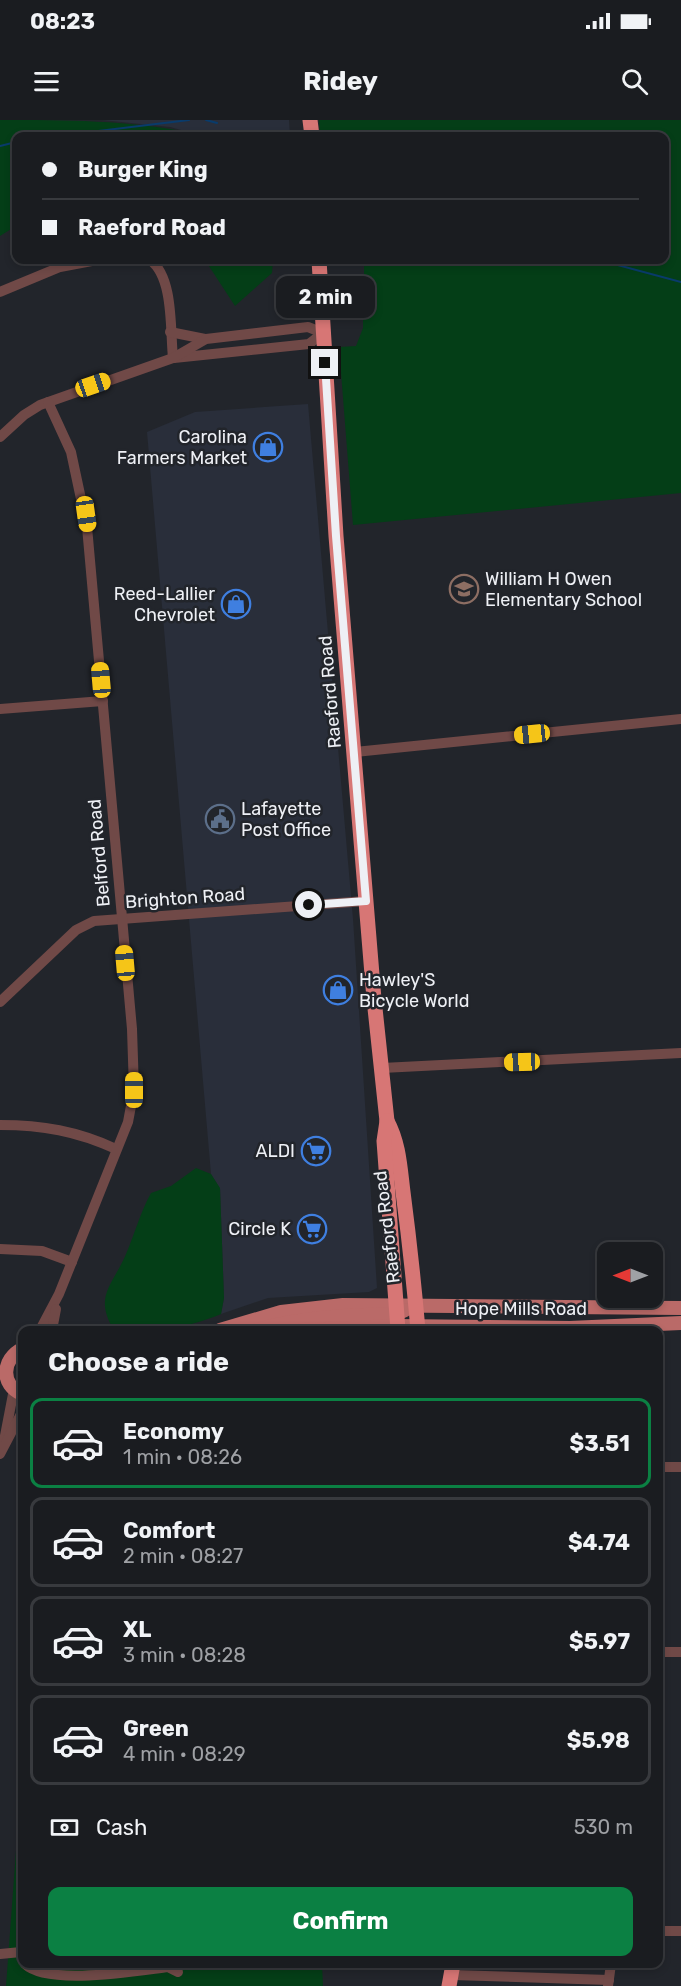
<!DOCTYPE html>
<html lang="en">
<head>
<meta charset="utf-8">
<style>
  body { margin:0; font-family:Rubik,sans-serif; background:#27292d; color:#f1f3f6; height:100vh; display:flex; flex-direction:column; font-size:22px; white-space:nowrap }
  * { box-sizing:border-box; margin:0 }
  p { font-size:20px; color:#9fa1a5 }
  .icon { flex:none; width:33px; height:33px; fill:none; stroke:currentColor; stroke-width:2; stroke-linecap:round; stroke-linejoin:round }
  .map { position:relative; flex:1; overflow:hidden }
  .details { position:absolute; left:18px; top:1206px; width:645px; height:642px; display:flex; flex-direction:column; background:#1a1c20; border-radius:12px; box-shadow:0 3px 9px #0003,0 0 0 2px #383a3e }
  .details>* { flex:none }
  .guide { position:absolute; left:12px; top:12px; width:657px; height:132px; border-radius:12px; box-shadow:0 3px 9px #0003,0 0 0 2px #383a3e; display:grid; align-content:center; height:132px; padding:0 30px; background:#1a1c20 }
  .needle { width:39px; rotate:270deg }
  .controls { position:absolute; left:597px; top:1122px; display:grid; gap:12px }
  .controls a { display:grid; place-items:center; width:66px; height:66px; border-radius:12px; background:#1a1c20; box-shadow:0 3px 9px #0003,0 0 0 2px #383a3e; font-size:30px }
  .end { position:absolute; width:27px; height:27px; margin:-14px; border:8px solid #eef0f5; background:#111; box-shadow:0 0 0 3px #111 }
  .from { border-radius:50% }
  .bubble { position:absolute; height:42px; border-radius:12px; background:#1a1c20; box-shadow:0 3px 9px #0003,0 0 0 2px #383a3e; font-size:20px; font-weight:700; line-height:42px; text-align:center }
  .car { position:absolute; width:18px; height:36px; margin:-18px -9px; border-radius:8px; box-shadow:0 0 4px 2px #0007; background:linear-gradient(#f5c518 24%,#345 0 40%,#f5c518 0 76%,#345 0 86%,#f5c518 0) }
  .guide b { display:flex; align-items:center; gap:21px; height:57px; font-size:22px }
  .guide b+b { border-top:2px solid #383a3e }
  .guide i { width:15px; height:15px; background:#f1f3f6 }
  ul { padding:0; list-style:none }
  li { display:flex; align-items:center; gap:18px; height:90px; margin:0 12px 9px; padding:0 18px; border:3px solid #383a3e; border-radius:12px }
  li div { flex:1 }
  li b { display:block; font-size:22px }
  li em { font-style:normal; font-weight:700 }
  li.active { border-color:#0b8043 }
  li>.icon { width:54px; height:54px; stroke-width:1.5 }
  h2 { padding:0 30px; font-size:27px; line-height:72px }
  .pay { display:flex; align-items:center; gap:15px; height:66px; padding:0 30px; font-size:22px }
  .pay p { margin-inline-start:auto }
  .cta { display:flex; gap:12px; margin-top:auto; padding:12px 30px }
  .cta a { flex:1; height:69px; border-radius:12px; background:#0b8043; color:#fff; font-size:24px; font-weight:700; line-height:69px; text-align:center }
  .status { display:flex; justify-content:space-between; align-items:center; height:42px; padding:0 30px; background:#1a1c20; direction:ltr }
  .status svg { height:16px; fill:currentColor }
  header { display:flex; justify-content:space-between; align-items:center; height:78px; padding:0 30px; background:#1a1c20; font-size:27px; font-weight:700 }
  .map>svg:first-child { display:block }
</style>
</head>
<body>
<div class="status"><b>08:23</b><svg viewBox="0 0 49 12"><path d="M0 12V9h3v3zM5 12V6h3v6zM10 12V3h3v9zM15 12V0h3v12zM26 1h20v11H26zM47 4h2v5h-2z"/></svg></div>
<header><svg class="icon" aria-label="menu" viewBox="0 0 24 24"><path d="M4 6h16M4 12h16M4 18h16"/></svg>Ridey<svg class="icon" aria-label="search" viewBox="0 0 24 24"><circle cx="10" cy="10" r="6"/><path d="M15 15l6 6"/></svg></header>
<div class="map">
<svg width="681" height="1866" viewBox="0 0 681 1866">
  <rect width="100%" height="100%" fill="#22252b"/>
  <g fill="#292e3a">
    <polygon points="102,0 289,0 290,16 195,16 192,13 170,7"/>
    <polygon points="308,284 353,799 377,1168 369,1172 268,1178 221,1194 224,1178 220,1069 211,1054 147,312 195,292"/>
  </g>
  <g fill="#043e17">
    <path d="M0,0c64,0 130,0 192,13l3,3h-179v90l-16,10z"/>
    <polygon points="319,0 681,0 681,373 353,405 339,227 356,226 363,208 363,193 372,193 371,160 364,160 364,140 664,140 664,16 320,16"/>
    <polygon points="205,140 273,140 272,153 235,186"/>
    <path d="M196,1048l15,6 9,14 4,110 -3,16c-39,16 -66,17 -107,16 -21,-34 -1,-45 12,-76 9,-21 14,-41 25,-61l20,-7z"/>
    <polygon points="22,1694 22,1844 322,1844 323,1866 6,1866 16,1731"/>
  </g>
  <g fill="none" stroke-linecap="round" stroke-linejoin="round">
    <g stroke="#093b6b" stroke-width="2">
      <polyline points="206,0 217,3"/>
      <polyline points="57,16 189,0"/>
      <polyline points="0,26 16,22"/>
      <polyline points="599,140 681,162"/>
    </g>
    <g stroke="#704947" stroke-width="10">
      <path d="M150,140c24,17 20,70 23,98"/>
      <polyline points="0,172 60,147 97,140"/>
      <polyline points="170,212 205,219"/>
      <polyline points="174,238 309,224 323,213"/>
      <polyline points="0,317 24,295 40,285 173,238 206,219 308,207 323,213"/>
      <polyline points="0,589 103,581"/>
      <polyline points="355,632 681,599"/>
      <polyline points="0,882 76,810 94,801 366,781"/>
      <polyline points="382,948 681,933"/>
      <path d="M0,1005c42,0 77,6 116,24"/>
      <polyline points="0,1129 42,1131 72,1142"/>
      <polyline points="40,1210 59,1174 128,1002 134,970 132,909 87,407 71,332 48,282"/>
      <polyline points="52,1210 56,1189"/>
      <polyline points="3,1326 14,1269"/>
      <polyline points="0,1334 22,1292"/>
      <polyline points="658,1347 681,1347"/>
      <polyline points="658,1532 681,1532"/>
      <polyline points="658,1811 681,1811"/>
      <polyline points="0,1834 21,1832 22,1836"/>
      <path d="M25,1844c22,22 110,7 143,3l10,5"/>
      <polyline points="452,1855 609,1860"/>
      <polyline points="608,1866 611,1844"/>
    </g>
    <g stroke="#ba6a68" stroke-width="14">
      <polyline points="220,1210 281,1192 343,1185 681,1188"/>
      <path d="M256,1210c47,-13 92,-15 140,-16l9,-4"/>
      <polyline points="302,1210 397,1206 570,1208 681,1203"/>
      <path d="M22,1229c-20,10 -22,36 0,45"/>
    </g>
    <g stroke="#d77675" stroke-width="15">
      <polyline points="310,0 312,16"/>
      <path d="M319,140l17,276 38,463 13,122c12,22 13,47 16,71 6,46 11,92 15,138"/>
      <polyline points="387,1001 384,1021 398,1210"/>
      <polyline points="449,1866 453,1844"/>
    </g>
  </g>
  <g fill="none" stroke-linecap="round" stroke-linejoin="round">
    <polyline stroke="#eef0f5" stroke-width="8" points="309,785 366,781 336,416 325,243"/>
  </g>
  <defs>
    <g id="shop-ring" transform="scale(1.5)"><circle r="9.5" fill="#22252b" stroke="#3f7fe0" stroke-width="1.5"/><path d="M-5-2.5h2.3a2.7 3.5 0 0 1 5.4 0H5L5.5 6h-11ZM-1.5-2.5h3a1.5 2.3 0 0 0-3 0Z" fill="#3f7fe0"/></g>
    <g id="school-ring" transform="scale(1.5)"><circle r="9.5" fill="#22252b" stroke="#8d6e63" stroke-width="1.5"/><path d="M0-5L7-2L0 1L-7-2ZM-4 1L0 2.5L4 1V4Q0 6-4 4Z" fill="#8d6e63"/></g>
    <g id="civic-ring" transform="scale(1.5)"><circle r="9.5" fill="#22252b" stroke="#5c6f8a" stroke-width="1.5"/><path d="M-.6-6.5H3V-4.5H.6V-3L4-1V1h2V6H-6V1h2V-1L-.6-3ZM-1.2 2.5V6h2.4V2.5Z" fill="#5c6f8a"/></g>
    <g id="supermarket-ring" transform="scale(1.5)"><circle r="9.5" fill="#22252b" stroke="#3f7fe0" stroke-width="1.5"/><path d="M-6-5.5h2.5l.6 2H6L4.5 2H-2.5L-4.4-4H-6ZM-1.5 3.2a1.3 1.3 0 1 0 .1 0ZM3 3.2a1.3 1.3 0 1 0 .1 0Z" fill="#3f7fe0"/></g>
  </defs>
  <g fill-rule="evenodd">
    <use href="#shop-ring" x="268" y="327"/>
    <use href="#school-ring" x="464" y="469"/>
    <use href="#shop-ring" x="236" y="484"/>
    <use href="#civic-ring" x="220" y="699"/>
    <use href="#shop-ring" x="338" y="870"/>
    <use href="#supermarket-ring" x="316" y="1031"/>
    <use href="#supermarket-ring" x="312" y="1109"/>
  </g>
  <g text-anchor="middle" dominant-baseline="central" stroke-width="5" stroke-linejoin="round" paint-order="stroke">
    <g font-size="18" fill="#eef0f5" stroke="#22252b" text-anchor="end">
      <text x="247" y="317">Carolina<tspan x="247" dy="21">Farmers Market</tspan></text>
      <text x="485" y="459" text-anchor="start">William H Owen<tspan x="485" dy="21">Elementary School</tspan></text>
      <text x="215" y="474">Reed-Lallier<tspan x="215" dy="21">Chevrolet</tspan></text>
      <text x="241" y="689" text-anchor="start">Lafayette<tspan x="241" dy="21">Post Office</tspan></text>
      <text x="359" y="860" text-anchor="start">Hawley'S<tspan x="359" dy="21">Bicycle World</tspan></text>
      <text x="295" y="1031">ALDI</text>
      <text x="291" y="1109">Circle K</text>
    </g>
    <g font-size="18" fill="#eef0f5" stroke="#22252b">
      <text transform="translate(330 572) rotate(-95)">Raeford Road</text>
      <text transform="translate(99 733) rotate(-95)">Belford Road</text>
      <text transform="translate(185 778) rotate(-4)">Brighton Road</text>
      <text transform="translate(387 1107) rotate(-97)">Raeford Road</text>
      <text x="521" y="1189">Hope Mills Road</text>
    </g>
  </g>
</svg>
<div class="controls">
<a><svg class="needle" viewBox="-14 -14 28 28"><path d="M0-13l5 13h-10z" fill="#e53935"/><path d="M0 13l5-13h-10z" fill="#9fa1a5"/></svg></a>
</div>
<i class="end from" style="left:309px;top:785px"></i>
<i class="end" style="left:325px;top:243px"></i>
<div class="bubble" style="left:276px;top:156px;width:99px">2 min</div>
<i class="car" style="left:93px;top:265px;rotate:71deg"></i>
<i class="car" style="left:86px;top:394px;rotate:172deg"></i>
<i class="car" style="left:101px;top:560px;rotate:355deg"></i>
<i class="car" style="left:532px;top:614px;rotate:264deg"></i>
<i class="car" style="left:125px;top:843px;rotate:355deg"></i>
<i class="car" style="left:522px;top:942px;rotate:268deg"></i>
<i class="car" style="left:134px;top:970px;rotate:0deg"></i>
<div class="guide">
<b><i class="from"></i>Burger King</b>
<b><i></i>Raeford Road</b>
</div>
<section class="details">
<h2>Choose a ride</h2>
<ul>
<li class="active"><svg class="icon" aria-label="car" viewBox="0 0 24 24"><path d="M5 17H2v-5l4-1 3-4h7l3 4 3 1v5h-3M9 17h6M6 11h13"/><circle cx="7" cy="17" r="2"/><circle cx="17" cy="17" r="2"/></svg><div><b>Economy</b><p>1 min · 08:26</p></div><em>$3.51</em></li>
<li><svg class="icon" aria-label="car" viewBox="0 0 24 24"><path d="M5 17H2v-5l4-1 3-4h7l3 4 3 1v5h-3M9 17h6M6 11h13"/><circle cx="7" cy="17" r="2"/><circle cx="17" cy="17" r="2"/></svg><div><b>Comfort</b><p>2 min · 08:27</p></div><em>$4.74</em></li>
<li><svg class="icon" aria-label="car" viewBox="0 0 24 24"><path d="M5 17H2v-5l4-1 3-4h7l3 4 3 1v5h-3M9 17h6M6 11h13"/><circle cx="7" cy="17" r="2"/><circle cx="17" cy="17" r="2"/></svg><div><b>XL</b><p>3 min · 08:28</p></div><em>$5.97</em></li>
<li><svg class="icon" aria-label="car" viewBox="0 0 24 24"><path d="M5 17H2v-5l4-1 3-4h7l3 4 3 1v5h-3M9 17h6M6 11h13"/><circle cx="7" cy="17" r="2"/><circle cx="17" cy="17" r="2"/></svg><div><b>Green</b><p>4 min · 08:29</p></div><em>$5.98</em></li>
</ul>
<div class="pay"><svg class="icon" aria-label="cash" viewBox="0 0 24 24"><path d="M3 7h18v10H3z"/><circle cx="12" cy="12" r="2"/></svg>Cash<p>530 m</p></div>
<div class="cta"><a>Confirm</a></div>
</section>
</div>
</body>
</html>
